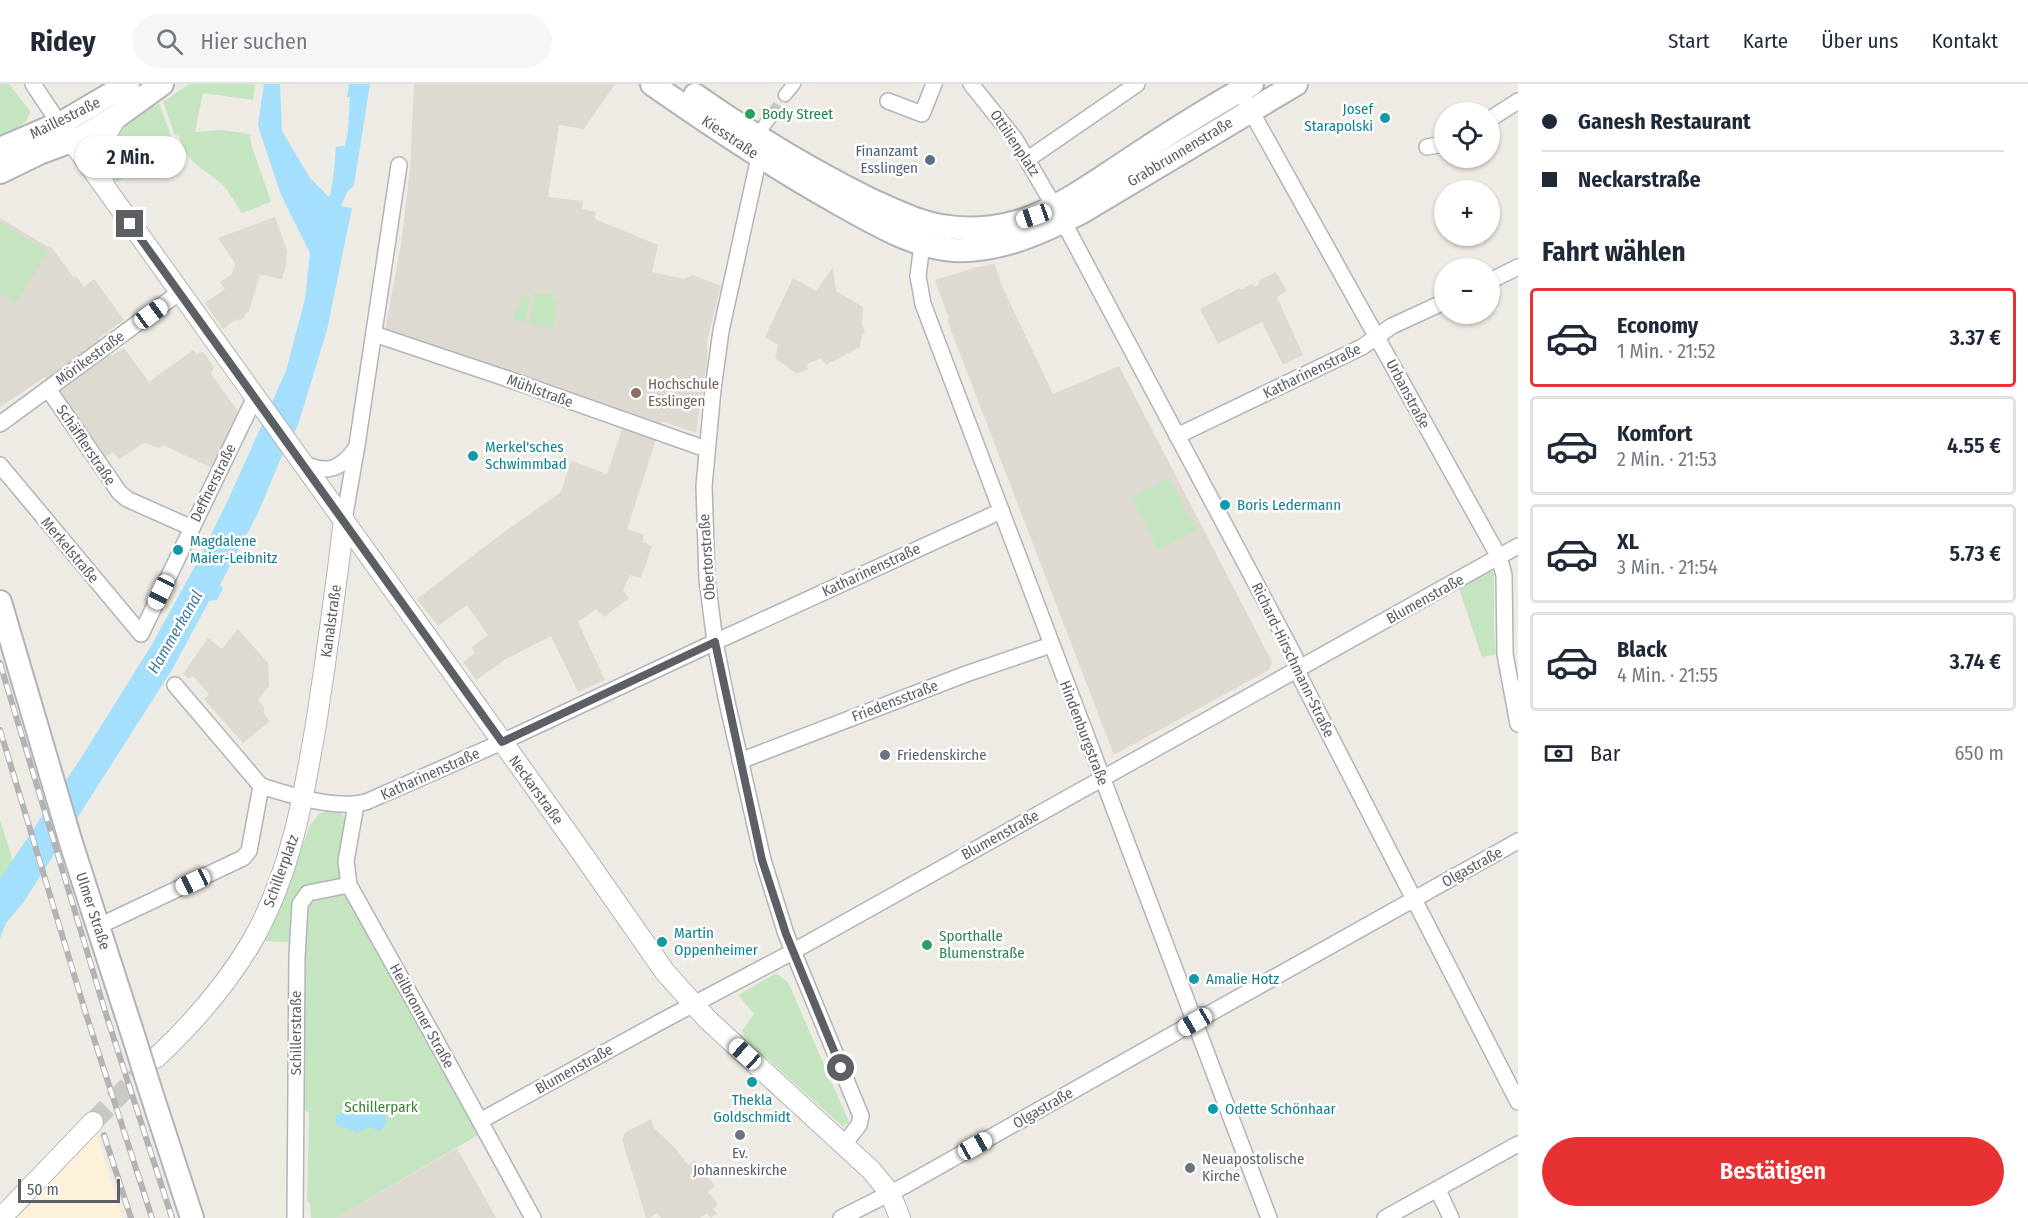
<!DOCTYPE html>
<html lang="de">
<head>
<meta charset="utf-8">
<style>
  body { margin:0; font-family:"Fira Sans Condensed",sans-serif; background:#f6f6f7; color:#1f2937; height:100vh; display:flex; flex-direction:column; font-size:22px; white-space:nowrap }
  * { box-sizing:border-box; margin:0 }
  p { font-size:20px; color:#747a83 }
  .icon { flex:none; width:33px; height:33px; fill:none; stroke:currentColor; stroke-width:2; stroke-linecap:round; stroke-linejoin:round }
  .map { position:relative; flex:1; overflow:hidden }
  .panel { display:flex; flex-direction:column; background:#fff; width:510px }
  .panel>* { flex:none }
  .hud { display:grid; align-content:center; height:132px; padding:0 24px; background:#fff }
  .tools { position:absolute; left:1434px; top:18px; display:grid; gap:12px }
  .tools a { display:grid; place-items:center; width:66px; height:66px; border-radius:50%; background:#fff; box-shadow:0 2px 4px #0004; font-size:30px }
  .scale { position:absolute; left:18px; bottom:15px; width:102px; box-sizing:border-box; padding-left:6px; border:3px solid #5c6064; border-top:0; font-size:16px; line-height:21px; white-space:nowrap; color:#5c6064; -webkit-text-stroke:4px #fff; paint-order:stroke }
  .end { position:absolute; width:27px; height:27px; margin:-14px; border:8px solid #5c6064; background:#fff; box-shadow:0 0 0 3px #fff }
  .from { border-radius:50% }
  .bubble { position:absolute; height:42px; border-radius:21px; background:#fff; box-shadow:0 2px 4px #0004; font-size:20px; font-weight:600; line-height:42px; text-align:center }
  .car { position:absolute; width:18px; height:36px; margin:-18px -9px; border-radius:8px; box-shadow:0 0 4px 2px #0007; background:linear-gradient(#fff 24%,#345 0 40%,#fff 0 76%,#345 0 86%,#fff 0) }
  .hud b { display:flex; align-items:center; gap:21px; height:57px; font-size:22px }
  .hud b+b { border-top:2px solid #e0e1e3 }
  .hud i { width:15px; height:15px; background:#1f2937 }
  ul { padding:0; list-style:none }
  li { display:flex; align-items:center; gap:18px; height:99px; margin:0 12px 9px; padding:0 12px; border:3px solid #e0e1e3; border-radius:6px }
  li div { flex:1 }
  li b { display:block; font-size:22px }
  li em { font-style:normal; font-weight:600 }
  li.selected { border-color:#e73133 }
  li>.icon { width:54px; height:54px; stroke-width:1.5 }
  h2 { padding:0 24px; font-size:27px; line-height:72px }
  .pay { display:flex; align-items:center; gap:15px; height:66px; padding:0 24px; font-size:22px }
  .pay p { margin-inline-start:auto }
  .button { display:flex; gap:12px; margin-top:auto; padding:12px 24px }
  .button a { flex:1; height:69px; border-radius:36px; background:#e73133; color:#fff; font-size:24px; font-weight:600; line-height:69px; text-align:center }
  header { display:flex; align-items:center; gap:36px; box-sizing:border-box; height:84px; padding:0 30px; background:#fff; border-bottom:2px solid #e0e1e3 }
  header strong { font-size:28px }
  nav { display:flex; gap:33px; margin-inline-start:auto; font-size:21px }
  .search { width:420px; height:54px; background:#f6f6f7; display:flex; align-items:center; gap:15px; box-sizing:border-box; padding:0 21px; border-radius:33px; color:#747a83; font-size:22px }
  main { display:flex; flex:1; min-height:0 }
  .map>svg:first-child { display:block }
</style>
</head>
<body>
<header>
<strong>Ridey</strong>
<div class="search"><svg class="icon" aria-label="search" viewBox="0 0 24 24"><circle cx="10" cy="10" r="6"/><path d="M15 15l6 6"/></svg>Hier suchen</div>
<nav><a>Start</a><a>Karte</a><a>Über uns</a><a>Kontakt</a></nav>
</header>
<main>
<div class="map">
<svg width="1518" height="1134" viewBox="0 0 1518 1134">
  <rect width="100%" height="100%" fill="#eeebe4"/>
  <polygon fill="#fdf2d9" points="96,1048 122,1134 17,1134"/>
  <g fill="#dedad2">
    <polygon points="414,0 615,0 584,45 559,41 548,113 583,117 582,125 596,128 595,135 658,161 652,188 684,195 693,191 721,202 707,257 707,278 696,349 662,337 627,445 644,451 643,458 652,462 641,494 630,491 623,506 629,514 604,533 596,525 578,538 605,596 578,608 551,552 506,575 476,596 463,578 475,569 472,563 488,551 467,521 438,542 417,515 504,448 561,408 571,377 607,390 627,330 385,245 401,161 410,84"/>
    <polygon points="275,133 287,167 286,181 282,195 260,191 249,227 244,231 245,233 239,237 237,235 223,245 205,219 225,205 220,198 232,190 235,179 218,154"/>
    <polygon points="0,134 45,161 52,164 74,194 76,192 84,203 94,195 124,236 99,254 111,272 124,264 149,298 193,266 197,270 201,268 204,269 214,283 211,290 238,327 212,384 163,361 160,364 144,359 119,375 113,368 103,375 45,293 0,323"/>
    <polygon points="995,180 1002,202 1053,310 1119,282 1272,578 1269,586 1114,671 947,236 949,234 935,196 977,183"/>
    <polygon points="833,183 836,207 863,223 862,241 865,248 862,251 860,263 826,281 821,274 807,280 808,285 797,290 775,274 778,261 765,253 793,194 816,207"/>
    <polygon points="1276,188 1287,207 1277,213 1303,271 1283,281 1262,238 1218,260 1200,225 1240,204 1241,206 1252,200 1254,203 1258,201 1259,196"/>
    <polygon points="238,545 268,579 269,602 258,616 264,623 264,630 270,637 243,659 204,615 209,610 193,592 188,595 183,590 208,554 222,565"/>
    <polygon points="651,1035 654,1044 675,1064 688,1081 695,1076 715,1102 708,1108 718,1120 713,1125 717,1129 711,1134 707,1129 700,1134 661,1134 657,1129 650,1134 646,1134 622,1055 626,1048"/>
    <polygon points="457,1064 496,1134 336,1134"/>
  </g>
  <g fill="#c4e5c0">
    <path d="M0,0h9l21,27c-2,15 -18,19 -30,26z"/>
    <path d="M189,0h66l-2,16 -50,-7 -8,39 27,-2 28,4 1,10 20,58 -29,11c-6,-9 -12,-20 -19,-28 -19,-17 -37,-21 -44,-49l-4,-1 -12,-33z"/>
    <path d="M159,19l14,38 -56,41c-6,-9 -7,-17 -5,-28 4,-30 24,-37 47,-51z"/>
    <polygon points="0,138 48,168 16,219 0,209"/>
    <polygon points="534,209 551,211 557,217 554,244 529,241"/>
    <polygon points="520,212 529,214 526,238 514,236 515,225 519,225"/>
    <polygon points="1169,394 1196,446 1158,466 1131,413"/>
    <polygon points="1489,486 1494,489 1494,548 1496,570 1482,573 1459,504"/>
    <polygon points="327,727 340,729 344,732 347,741 341,777 403,910 478,1051 336,1134 311,1134 310,1120 307,1116 309,1029 302,1024 302,859 265,857 290,798 310,741 319,730"/>
    <polygon points="0,736 13,777 0,795"/>
    <polygon points="776,889 788,898 849,1038 843,1043 747,956 742,947 754,930 738,911"/>
  </g>
  <g fill="#a4dffe">
    <path d="M264,0h16l2,47 28,47 19,19c4,-6 6,-40 7,-50l9,-1 3,-15 2,-34h-3l2,-13h21l-16,101 -7,7 -6,14 11,2 -25,122 -29,95 -18,35 -22,53 -38,72 3,3 -6,12 -8,1 -36,67 -150,235 -17,20 -6,15v-59l81,-121 70,-112 48,-87 29,-59 58,-129 19,-72 5,-46 -29,-58 -21,-63 -2,-8z"/>
    <path d="M369,1020c14,0 17,8 17,20l-6,7 -11,-4 -12,6c-7,-6 -14,-4 -21,-9v-10l13,-3 9,5z"/>
  </g>
  <g fill="none" stroke-linecap="round" stroke-linejoin="round">
    <polyline stroke="#cac8c4" stroke-width="12" stroke-dasharray="12 6" stroke-linecap="butt" points="772,31 785,11"/>
    <polyline stroke="#cac8c4" stroke-width="20" stroke-dasharray="20 10" stroke-linecap="butt" points="93,1038 152,978"/>
    <g stroke="#b1b5b9" stroke-width="15">
      <g id="pedestrian">
        <polyline points="785,11 794,0"/>
        <polyline points="757,51 772,31"/>
      </g>
    </g>
    <g stroke="#b1b5b9" stroke-width="18">
      <g id="minor">
        <polyline points="33,0 59,39"/>
        <polyline points="971,0 1015,55 1054,122"/>
        <polyline points="888,17 922,30 934,0"/>
        <polyline points="1246,18 1499,473 1504,491 1505,570 1518,640"/>
        <polyline points="1490,35 1518,17"/>
        <polyline points="1427,63 1444,60"/>
        <polyline points="759,73 721,247 713,305 704,402 707,495 715,558 727,618 763,776 786,850 861,1032 859,1041 844,1060"/>
        <polyline points="1028,75 1137,0"/>
        <polyline points="1063,137 1295,573 1297,586 1302,597 1518,1018"/>
        <polyline points="922,160 918,192 923,220 1269,1134"/>
        <polyline points="1490,197 1518,183"/>
        <polyline points="374,250 505,294 706,365"/>
        <polyline points="48,305 119,408 127,415 192,444"/>
        <polyline points="0,340 180,208"/>
        <polyline points="1177,352 1362,263 1392,242 1444,218"/>
        <path d="M301,378c24,13 40,8 55,-14"/>
        <polyline points="0,381 141,550 255,313"/>
        <polyline points="344,436 357,361 399,81"/>
        <polyline points="175,601 261,702"/>
        <polyline points="740,677 966,590 1051,561"/>
        <path d="M261,702c29,9 74,24 105,16l136,-60 213,-100 286,-131"/>
        <polyline points="356,721 346,777 349,801 435,955 533,1134"/>
        <polyline points="99,842 243,774 249,767 261,702"/>
        <polyline points="1198,931 1207,931 1518,757"/>
        <polyline points="480,1037 660,938 783,873 1518,462"/>
        <polyline points="1438,1106 1451,1134"/>
        <polyline points="295,1134 297,873 300,820 308,809 349,801"/>
        <polyline points="841,1134 906,1101 1207,931"/>
        <polyline points="1385,1134 1518,1060"/>
      </g>
    </g>
    <g stroke="#b1b5b9" stroke-width="22">
      <g id="tertiary">
        <polyline points="64,46 572,755 665,888 708,936 871,1086 890,1109 900,1134"/>
        <path d="M104,101c-7,-25 -2,-50 15,-70"/>
        <path d="M156,974c35,-33 70,-73 95,-115 40,-69 53,-147 66,-225 10,-66 19,-131 27,-198"/>
        <polyline points="1,1134 93,1038"/>
      </g>
    </g>
    <g stroke="#b0b4b9" stroke-width="26">
      <g id="secondary">
        <path d="M652,0c60,42 120,82 184,118 36,20 76,45 118,48 45,2 87,-17 126,-37l216,-129"/>
        <path d="M695,11c56,39 115,75 176,105 25,11 50,24 77,27 28,4 60,0 86,-11 32,-13 61,-34 90,-53 42,-28 84,-55 128,-79"/>
        <polyline points="0,65 65,37 128,0"/>
        <polyline points="0,88 39,69 82,53 119,31 162,0"/>
        <polyline points="0,518 71,759 135,957"/>
        <polyline points="149,1002 192,1134"/>
      </g>
    </g>
    <use href="#pedestrian" stroke="#fff" stroke-width="12"/>
    <use href="#minor" stroke="#fff" stroke-width="15"/>
    <use href="#tertiary" stroke="#fff" stroke-width="20"/>
    <use href="#secondary" stroke="#fff" stroke-width="22"/>
    <g stroke="#b2b3b4" stroke-width="6">
      <g id="rail">
        <polyline points="0,579 105,927 172,1134"/>
        <polyline points="0,646 86,930 152,1134"/>
        <polyline points="104,1051 131,1134"/>
      </g>
    </g>
    <use href="#rail" stroke="#fff" stroke-width="4" stroke-dasharray="11" stroke-linecap="butt"/>
    <g stroke="#b0b4b9" stroke-width="26" stroke-linecap="butt">
      <polyline id="secondary-bridge" points="135,957 149,1002"/>
    </g>
    <use href="#secondary-bridge" stroke="#fff" stroke-width="22"/>
  </g>
  <g fill="none" stroke-linecap="round" stroke-linejoin="round">
    <polyline stroke="#5c6064" stroke-width="8" points="130,140 502,658 715,558 762,776 786,850 841,984"/>
  </g>
  <g fill="#2e9e5b" stroke="#fff" stroke-width="2">
    <circle cx="750" cy="30" r="6"/>
    <circle cx="927" cy="861" r="6"/>
  </g>
  <g fill="#0f9aa8" stroke="#fff" stroke-width="2">
    <circle cx="1385" cy="34" r="6"/>
    <circle cx="473" cy="372" r="6"/>
    <circle cx="1225" cy="421" r="6"/>
    <circle cx="178" cy="466" r="6"/>
    <circle cx="662" cy="858" r="6"/>
    <circle cx="1194" cy="895" r="6"/>
    <circle cx="752" cy="998" r="6"/>
    <circle cx="1213" cy="1025" r="6"/>
  </g>
  <circle fill="#5c6f8a" stroke="#fff" stroke-width="2" cx="930" cy="76" r="6"/>
  <circle fill="#8d6e63" stroke="#fff" stroke-width="2" cx="636" cy="309" r="6"/>
  <g fill="#6b7280" stroke="#fff" stroke-width="2">
    <circle cx="885" cy="671" r="6"/>
    <circle cx="740" cy="1051" r="6"/>
    <circle cx="1190" cy="1084" r="6"/>
  </g>
  <g text-anchor="middle" dominant-baseline="central" stroke-width="5" stroke-linejoin="round" paint-order="stroke">
    <g font-size="15" fill="#0d838f" stroke="#fff" text-anchor="start">
      <text x="1373" y="25" text-anchor="end">Josef<tspan x="1373" dy="17">Starapolski</tspan></text>
      <text x="485" y="363">Merkel'sches<tspan x="485" dy="17">Schwimmbad</tspan></text>
      <text x="1237" y="421">Boris Ledermann</text>
      <text x="190" y="457">Magdalene<tspan x="190" dy="17">Maier-Leibnitz</tspan></text>
      <text x="674" y="849">Martin<tspan x="674" dy="17">Oppenheimer</tspan></text>
      <text x="1206" y="895">Amalie Hotz</text>
      <text x="752" y="1016" text-anchor="middle">Thekla<tspan x="752" dy="17">Goldschmidt</tspan></text>
      <text x="1225" y="1025">Odette Schönhaar</text>
    </g>
    <g font-size="15" fill="#27864d" stroke="#fff" text-anchor="start">
      <text x="762" y="30">Body Street</text>
      <text x="939" y="852">Sporthalle<tspan x="939" dy="17">Blumenstraße</tspan></text>
    </g>
    <g font-size="15" fill="#5c6064" stroke="#fff">
      <text transform="translate(65 34) rotate(-26)">Maillestraße</text>
      <text transform="translate(730 53) rotate(34)">Kiesstraße</text>
      <text transform="translate(1015 59) rotate(56)">Ottilienplatz</text>
      <text transform="translate(1180 68) rotate(-31)">Grabbrunnenstraße</text>
      <text transform="translate(90 274) rotate(-36)">Mörikestraße</text>
      <text transform="translate(1312 287) rotate(-26)">Katharinenstraße</text>
      <text transform="translate(540 307) rotate(20)">Mühlstraße</text>
      <text transform="translate(1408 310) rotate(62)">Urbanstraße</text>
      <text transform="translate(86 361) rotate(56)">Schäfflerstraße</text>
      <text transform="translate(213 399) rotate(-64)">Deffnerstraße</text>
      <text transform="translate(70 466) rotate(50)">Merkelstraße</text>
      <text transform="translate(707 473) rotate(-94)">Obertorstraße</text>
      <text transform="translate(871 486) rotate(-25)">Katharinenstraße</text>
      <text transform="translate(1425 515) rotate(-29)">Blumenstraße</text>
      <text transform="translate(331 537) rotate(-82)">Kanalstraße</text>
      <text transform="translate(1293 576) rotate(64)">Richard-Hirschmann-Straße</text>
      <text transform="translate(895 617) rotate(-21)">Friedensstraße</text>
      <text transform="translate(1084 649) rotate(69)">Hindenburgstraße</text>
      <text transform="translate(430 690) rotate(-24)">Katharinenstraße</text>
      <text transform="translate(536 706) rotate(54)">Neckarstraße</text>
      <text transform="translate(1000 751) rotate(-29)">Blumenstraße</text>
      <text transform="translate(1472 783) rotate(-29)">Olgastraße</text>
      <text transform="translate(281 787) rotate(-70)">Schillerplatz</text>
      <text transform="translate(93 827) rotate(72)">Ulmer Straße</text>
      <text transform="translate(422 932) rotate(61)">Heilbronner Straße</text>
      <text transform="translate(296 949) rotate(-90)">Schillerstraße</text>
      <text transform="translate(574 985) rotate(-29)">Blumenstraße</text>
      <text transform="translate(1043 1024) rotate(-30)">Olgastraße</text>
    </g>
    <g font-size="15" fill="#4e5e75" stroke="#fff" text-anchor="end">
      <text x="918" y="67">Finanzamt<tspan x="918" dy="17">Esslingen</tspan></text>
    </g>
    <g font-size="15" fill="#785e54" stroke="#fff" text-anchor="start">
      <text x="648" y="300">Hochschule<tspan x="648" dy="17">Esslingen</tspan></text>
    </g>
    <g font-size="15" fill="#5b616d" stroke="#fff" text-anchor="start">
      <text x="897" y="671">Friedenskirche</text>
      <text x="740" y="1069" text-anchor="middle">Ev.<tspan x="740" dy="17">Johanneskirche</tspan></text>
      <text x="1202" y="1075">Neuapostolische<tspan x="1202" dy="17">Kirche</tspan></text>
    </g>
    <g font-size="15" fill="#398235" stroke="#fff">
      <text x="381" y="1023">Schillerpark</text>
    </g>
    <g font-size="16" font-style="italic" fill="#3e7aa7" stroke="#fff">
      <text transform="translate(175 548) rotate(-60)">Hammerkanal</text>
    </g>
  </g>
</svg>
<div class="tools">
<a><svg class="icon" aria-label="locate" viewBox="0 0 24 24"><circle cx="12" cy="12" r="6"/><path d="M12 2v4M12 18v4M2 12h4M18 12h4"/></svg></a>
<a>+</a>
<a>−</a>
</div>
<div class="scale">50 m</div>
<i class="end from" style="left:841px;top:984px"></i>
<i class="end" style="left:130px;top:140px"></i>
<div class="bubble" style="left:75px;top:52px;width:111px">2 Min.</div>
<i class="car" style="left:1034px;top:132px;rotate:251deg"></i>
<i class="car" style="left:151px;top:230px;rotate:54deg"></i>
<i class="car" style="left:161px;top:508px;rotate:206deg"></i>
<i class="car" style="left:193px;top:798px;rotate:245deg"></i>
<i class="car" style="left:1195px;top:938px;rotate:240deg"></i>
<i class="car" style="left:745px;top:970px;rotate:312deg"></i>
<i class="car" style="left:975px;top:1062px;rotate:61deg"></i>
</div>
<section class="panel">
<div class="hud">
<b><i class="from"></i>Ganesh Restaurant</b>
<b><i></i>Neckarstraße</b>
</div>
<h2>Fahrt wählen</h2>
<ul>
<li class="selected"><svg class="icon" aria-label="car" viewBox="0 0 24 24"><path d="M5 17H2v-5l4-1 3-4h7l3 4 3 1v5h-3M9 17h6M6 11h13"/><circle cx="7" cy="17" r="2"/><circle cx="17" cy="17" r="2"/></svg><div><b>Economy</b><p>1 Min. · 21:52</p></div><em>3.37 €</em></li>
<li><svg class="icon" aria-label="car" viewBox="0 0 24 24"><path d="M5 17H2v-5l4-1 3-4h7l3 4 3 1v5h-3M9 17h6M6 11h13"/><circle cx="7" cy="17" r="2"/><circle cx="17" cy="17" r="2"/></svg><div><b>Komfort</b><p>2 Min. · 21:53</p></div><em>4.55 €</em></li>
<li><svg class="icon" aria-label="car" viewBox="0 0 24 24"><path d="M5 17H2v-5l4-1 3-4h7l3 4 3 1v5h-3M9 17h6M6 11h13"/><circle cx="7" cy="17" r="2"/><circle cx="17" cy="17" r="2"/></svg><div><b>XL</b><p>3 Min. · 21:54</p></div><em>5.73 €</em></li>
<li><svg class="icon" aria-label="car" viewBox="0 0 24 24"><path d="M5 17H2v-5l4-1 3-4h7l3 4 3 1v5h-3M9 17h6M6 11h13"/><circle cx="7" cy="17" r="2"/><circle cx="17" cy="17" r="2"/></svg><div><b>Black</b><p>4 Min. · 21:55</p></div><em>3.74 €</em></li>
</ul>
<div class="pay"><svg class="icon" aria-label="cash" viewBox="0 0 24 24"><path d="M3 7h18v10H3z"/><circle cx="12" cy="12" r="2"/></svg>Bar<p>650 m</p></div>
<div class="button"><a>Bestätigen</a></div>
</section>
</main>
</body>
</html>
